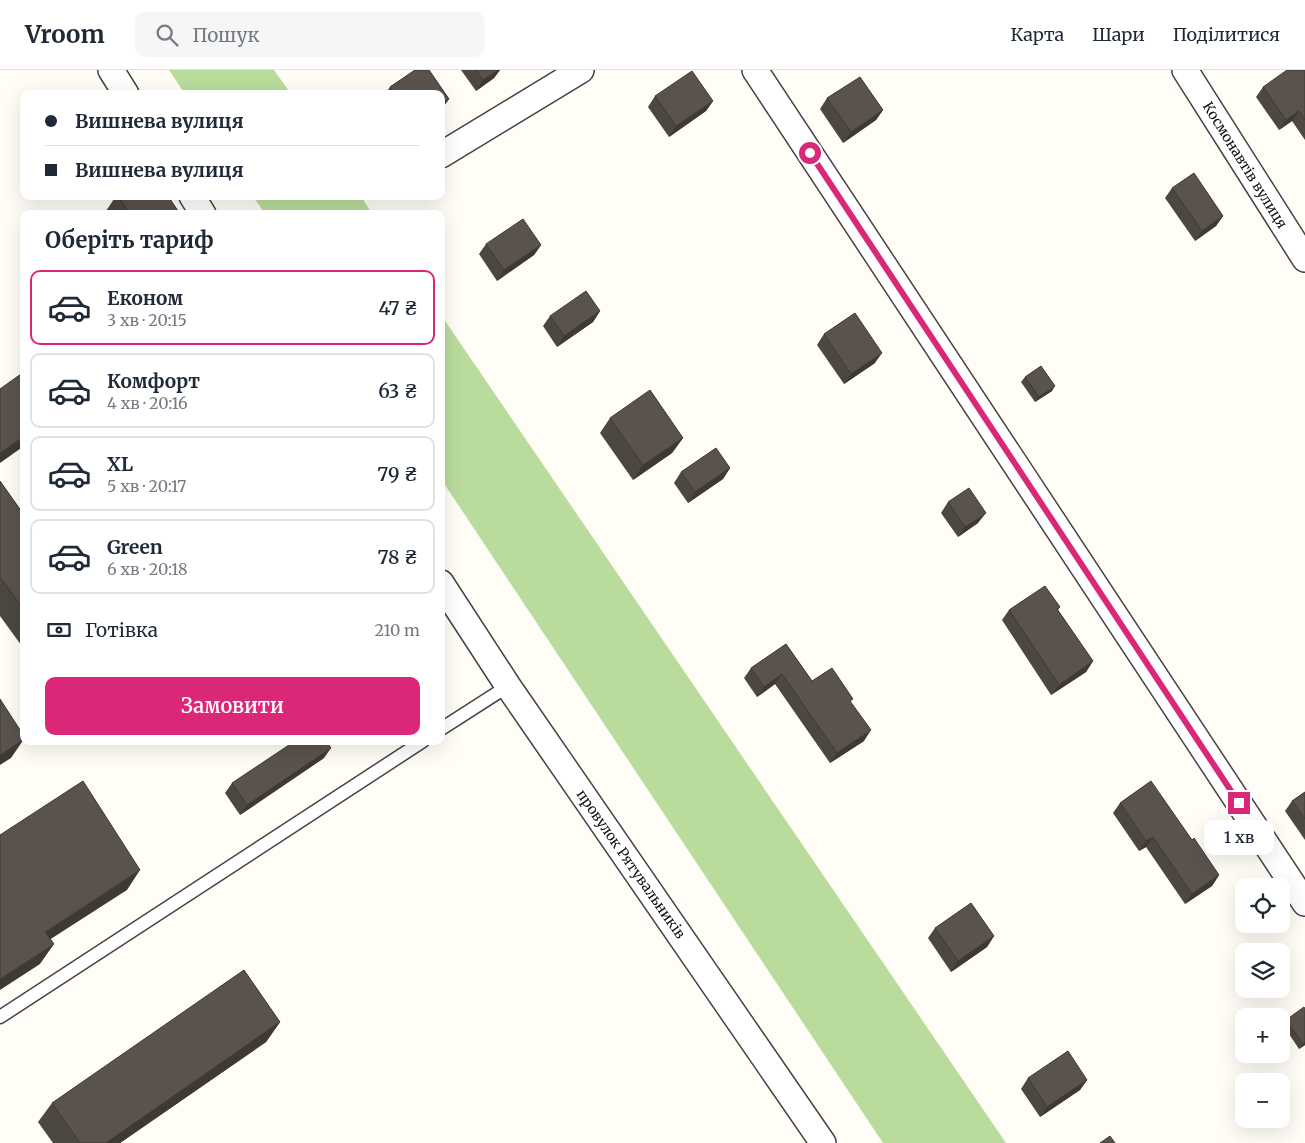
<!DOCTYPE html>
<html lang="uk">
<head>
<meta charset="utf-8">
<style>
  body { margin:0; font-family:Merriweather,serif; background:#f6f6f7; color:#1f2937; height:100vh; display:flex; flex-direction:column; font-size:19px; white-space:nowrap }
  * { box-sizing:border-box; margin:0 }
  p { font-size:16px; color:#747a83 }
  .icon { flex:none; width:28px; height:28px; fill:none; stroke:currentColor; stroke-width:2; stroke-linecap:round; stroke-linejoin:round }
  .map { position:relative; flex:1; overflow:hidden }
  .details { position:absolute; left:20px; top:140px; width:425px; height:535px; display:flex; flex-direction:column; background:#fff; border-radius:10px; box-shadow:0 5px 20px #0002 }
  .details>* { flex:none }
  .hud { position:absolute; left:20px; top:20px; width:425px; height:110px; border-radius:10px; box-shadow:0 5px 20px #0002; display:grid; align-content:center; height:110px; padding:0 25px; background:#fff }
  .tools { position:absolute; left:1235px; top:808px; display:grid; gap:10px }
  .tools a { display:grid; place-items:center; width:55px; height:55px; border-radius:10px; background:#fff; box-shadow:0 5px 20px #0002; font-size:25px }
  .end { position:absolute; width:22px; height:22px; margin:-11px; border:6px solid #db2777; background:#fff; box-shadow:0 0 0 2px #fff }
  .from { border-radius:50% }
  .bubble { position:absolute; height:35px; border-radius:10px; background:#fff; box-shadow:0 5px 20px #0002; font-size:16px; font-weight:600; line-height:35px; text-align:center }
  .hud b { display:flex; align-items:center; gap:18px; height:48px; font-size:19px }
  .hud b+b { border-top:1px solid #e0e1e3 }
  .hud i { width:12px; height:12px; background:#1f2937 }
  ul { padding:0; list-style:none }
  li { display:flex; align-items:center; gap:15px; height:75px; margin:0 10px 8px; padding:0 15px; border:2px solid #e0e1e3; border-radius:10px }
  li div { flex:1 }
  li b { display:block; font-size:19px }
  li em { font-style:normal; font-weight:600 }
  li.on { border-color:#db2777 }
  li>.icon { width:45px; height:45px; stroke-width:1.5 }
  h2 { padding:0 25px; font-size:22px; line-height:60px }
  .pay { display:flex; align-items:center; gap:12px; height:55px; padding:0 25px; font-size:19px }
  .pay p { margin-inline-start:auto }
  .primary-button { display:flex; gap:10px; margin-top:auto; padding:10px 25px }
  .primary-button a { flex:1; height:58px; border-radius:10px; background:#db2777; color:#fff; font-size:20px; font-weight:600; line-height:58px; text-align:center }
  header { display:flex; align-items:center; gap:30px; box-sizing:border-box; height:70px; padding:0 25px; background:#fff; border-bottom:1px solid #e0e1e3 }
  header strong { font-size:24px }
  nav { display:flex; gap:28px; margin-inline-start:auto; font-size:18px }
  .search { width:350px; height:45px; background:#f6f6f7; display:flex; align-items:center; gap:12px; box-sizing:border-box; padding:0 18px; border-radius:10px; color:#747a83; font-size:19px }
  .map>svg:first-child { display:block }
</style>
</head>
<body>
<header>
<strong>Vroom</strong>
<div class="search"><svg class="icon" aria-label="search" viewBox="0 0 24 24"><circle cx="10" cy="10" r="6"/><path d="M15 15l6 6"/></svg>Пошук</div>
<nav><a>Карта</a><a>Шари</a><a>Поділитися</a></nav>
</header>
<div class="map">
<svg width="1305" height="1073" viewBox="0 0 1305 1073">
  <rect width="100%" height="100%" fill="#fffdf5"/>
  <g fill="#b9dc9c">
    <polygon points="169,0 274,0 291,24 185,24"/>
    <polygon points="253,126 361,126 372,144 265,144"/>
    <polygon points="441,245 1006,1073 883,1073 441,409"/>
  </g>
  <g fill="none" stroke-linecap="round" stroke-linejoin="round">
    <g stroke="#444" stroke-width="15">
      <g id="service">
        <polyline points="441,659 508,616"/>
        <polyline points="0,947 423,671"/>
      </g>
    </g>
    <g stroke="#444" stroke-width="28">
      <g id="minor">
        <polyline points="111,0 126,24"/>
        <polyline points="755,0 1305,833"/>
        <polyline points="1185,0 1305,189"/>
        <polyline points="441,85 581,0"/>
        <polyline points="192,126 203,144"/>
        <polyline points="441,513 508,616 823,1073"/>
      </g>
    </g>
    <use href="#service" stroke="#fff" stroke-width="12"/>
    <use href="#minor" stroke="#fff" stroke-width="25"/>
  </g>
  <g fill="#4d4742">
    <polygon points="415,0 429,0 449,29 441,40 441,24 385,24 390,17"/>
    <polygon points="461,0 500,0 494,8 476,21"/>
    <polygon points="1305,0 1305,70 1292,51 1279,60 1256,27 1263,17"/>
    <polygon points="655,26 713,31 706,41 669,67 648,37"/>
    <polygon points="827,28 883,40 876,50 843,73 820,39"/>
    <polygon points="1172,118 1223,146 1216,156 1195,171 1165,128"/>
    <polygon points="116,126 168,126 180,144 104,144"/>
    <polygon points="486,174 541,175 534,185 497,211 479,184"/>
    <polygon points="600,241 593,252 557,277 543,256 550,246"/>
    <polygon points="824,264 875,293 844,314 817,275"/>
    <polygon points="1025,307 1052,321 1035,332 1021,312"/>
    <polygon points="610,348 683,368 672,383 633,410 600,363"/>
    <polygon points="730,398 723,409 688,433 674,413 681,402"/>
    <polygon points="0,411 24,445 24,579 0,546"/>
    <polygon points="948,432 978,453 958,467 941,443"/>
    <polygon points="1060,537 1058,540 1093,591 1086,602 1051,625 1002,550 1009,540"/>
    <polygon points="786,574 812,611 864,671 830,693 775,614 757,627 744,608 751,598"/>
    <polygon points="381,671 390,671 383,675"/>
    <polygon points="324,688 240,745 225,723 232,713"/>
    <polygon points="1305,722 1305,770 1285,741 1292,731"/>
    <polygon points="1120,733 1192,770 1219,805 1212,816 1185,834 1146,777 1139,781 1113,743"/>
    <polygon points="935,858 994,866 987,877 951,902 928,868"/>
    <polygon points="1286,950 1305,975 1299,979 1283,955"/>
    <polygon points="280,952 266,972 120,1073 53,1073 38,1052 52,1033"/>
    <polygon points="1028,1008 1087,1010 1080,1020 1040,1047 1021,1019"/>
  </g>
  <g fill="#3f3936">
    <polygon points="498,0 500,0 494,8 476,21 483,10"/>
    <polygon points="449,29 441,40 441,34"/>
    <polygon points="713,31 706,41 669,67 676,56"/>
    <polygon points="883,40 876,50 843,73 851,62"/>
    <polygon points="1299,41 1292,51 1279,60 1286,50"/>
    <polygon points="1223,146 1216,156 1195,171 1202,161"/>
    <polygon points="541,175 534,185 497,211 504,200"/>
    <polygon points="600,241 593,252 557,277 564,266"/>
    <polygon points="882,283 875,293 844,314 851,304"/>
    <polygon points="1055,316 1052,321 1035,332 1039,327"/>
    <polygon points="24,366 24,376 0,393 0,383"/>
    <polygon points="683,368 672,383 633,410 643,395"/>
    <polygon points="730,398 723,409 688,433 695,422"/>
    <polygon points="986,443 978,453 958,467 965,457"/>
    <polygon points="1093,591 1086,602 1051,625 1059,615"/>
    <polygon points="782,604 775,614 757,627 764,617"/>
    <polygon points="871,660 864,671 830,693 837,683"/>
    <polygon points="24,669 11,688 0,695 0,685"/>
    <polygon points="331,678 324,688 240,745 247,735"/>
    <polygon points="1153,767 1146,777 1139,781 1146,771"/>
    <polygon points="140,800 127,820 32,881 45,862"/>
    <polygon points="1219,805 1212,816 1185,834 1192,824"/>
    <polygon points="994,866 987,877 951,902 958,891"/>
    <polygon points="54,874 40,894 0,920 0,909"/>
    <polygon points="280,952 266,972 120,1073 106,1073"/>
    <polygon points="1305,972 1305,975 1299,979 1303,974"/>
    <polygon points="1087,1010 1080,1020 1040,1047 1047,1037"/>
  </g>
  <g fill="#5a524d" stroke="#3f3936">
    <polygon points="415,0 429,0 449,29 441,34 441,24 395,24 390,17"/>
    <polygon points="476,0 498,0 483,10"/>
    <polygon points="1287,0 1305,0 1305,50 1299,41 1286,50 1263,17"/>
    <polygon points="692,1 713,31 676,56 655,26"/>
    <polygon points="860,7 883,40 851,62 827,28"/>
    <polygon points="1194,103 1223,146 1202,161 1172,118"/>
    <polygon points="118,126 168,126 180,144 130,144"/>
    <polygon points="523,149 541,175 504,200 486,174"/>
    <polygon points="586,221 600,241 564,266 550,246"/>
    <polygon points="855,243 882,283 851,304 824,264"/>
    <polygon points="1041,296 1055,316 1039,327 1025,307"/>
    <polygon points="21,304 24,308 24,366 0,383 0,319"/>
    <polygon points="650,320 683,368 643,395 610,348"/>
    <polygon points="716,378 730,398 695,422 681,402"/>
    <polygon points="0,411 24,445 24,540 0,507"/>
    <polygon points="969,418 986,443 965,457 948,432"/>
    <polygon points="1045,516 1060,537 1057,539 1093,591 1059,615 1009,540"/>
    <polygon points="786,574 812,611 832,598 853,629 850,631 871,660 837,683 782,604 764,617 751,598"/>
    <polygon points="0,629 24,666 24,669 0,685"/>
    <polygon points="295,671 326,671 331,678 247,735 232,713"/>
    <polygon points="83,711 140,800 45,862 54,874 0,909 0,765"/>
    <polygon points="1151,711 1192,770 1194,768 1219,805 1192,824 1153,767 1146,771 1120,733"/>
    <polygon points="1305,722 1305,749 1292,731"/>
    <polygon points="971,833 994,866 958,891 935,858"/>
    <polygon points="244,900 280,952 106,1073 80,1073 52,1033"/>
    <polygon points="1304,937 1305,939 1305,972 1303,974 1286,950"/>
    <polygon points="1068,981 1087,1010 1047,1037 1028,1008"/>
    <polygon points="1110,1066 1115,1073 1100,1073"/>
  </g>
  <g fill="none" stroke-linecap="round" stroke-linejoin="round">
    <polyline stroke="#db2777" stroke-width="6" points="810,83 1239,733"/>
  </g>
  <g text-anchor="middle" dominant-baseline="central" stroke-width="5" stroke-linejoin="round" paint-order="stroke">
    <g font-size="14" fill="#111" stroke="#fff">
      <text transform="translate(1245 95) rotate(58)">Космонавтів вулиця</text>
      <text transform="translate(631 794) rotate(55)">провулок Рятувальників</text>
    </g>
  </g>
</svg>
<div class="tools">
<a><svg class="icon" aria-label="locate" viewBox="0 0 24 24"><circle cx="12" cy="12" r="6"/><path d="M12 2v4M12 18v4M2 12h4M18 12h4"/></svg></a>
<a><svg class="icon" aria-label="layers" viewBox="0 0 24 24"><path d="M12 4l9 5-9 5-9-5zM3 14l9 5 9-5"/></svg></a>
<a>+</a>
<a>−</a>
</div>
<i class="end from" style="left:810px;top:83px"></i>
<i class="end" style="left:1239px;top:733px"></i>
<div class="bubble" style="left:1204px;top:750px;width:70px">1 хв</div>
<div class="hud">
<b><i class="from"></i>Вишнева вулиця</b>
<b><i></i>Вишнева вулиця</b>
</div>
<section class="details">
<h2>Оберіть тариф</h2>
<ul>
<li class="on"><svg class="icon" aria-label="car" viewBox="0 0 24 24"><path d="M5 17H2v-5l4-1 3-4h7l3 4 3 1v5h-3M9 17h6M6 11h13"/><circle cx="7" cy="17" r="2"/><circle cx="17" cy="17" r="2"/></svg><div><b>Економ</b><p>3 хв · 20:15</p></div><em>47 ₴</em></li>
<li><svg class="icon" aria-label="car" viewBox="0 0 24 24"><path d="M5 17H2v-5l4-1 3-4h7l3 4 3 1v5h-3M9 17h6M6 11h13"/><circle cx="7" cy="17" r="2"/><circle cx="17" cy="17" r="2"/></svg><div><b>Комфорт</b><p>4 хв · 20:16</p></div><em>63 ₴</em></li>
<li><svg class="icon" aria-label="car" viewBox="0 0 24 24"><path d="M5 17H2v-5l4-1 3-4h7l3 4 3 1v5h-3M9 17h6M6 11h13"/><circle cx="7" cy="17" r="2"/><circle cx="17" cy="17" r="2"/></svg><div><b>XL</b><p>5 хв · 20:17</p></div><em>79 ₴</em></li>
<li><svg class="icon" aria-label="car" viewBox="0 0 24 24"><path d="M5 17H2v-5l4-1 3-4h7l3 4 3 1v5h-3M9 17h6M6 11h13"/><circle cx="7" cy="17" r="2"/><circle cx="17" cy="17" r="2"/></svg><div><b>Green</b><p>6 хв · 20:18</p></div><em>78 ₴</em></li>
</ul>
<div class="pay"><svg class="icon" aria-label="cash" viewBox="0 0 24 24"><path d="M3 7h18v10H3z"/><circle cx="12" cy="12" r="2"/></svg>Готівка<p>210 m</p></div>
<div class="primary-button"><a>Замовити</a></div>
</section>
</div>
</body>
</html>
